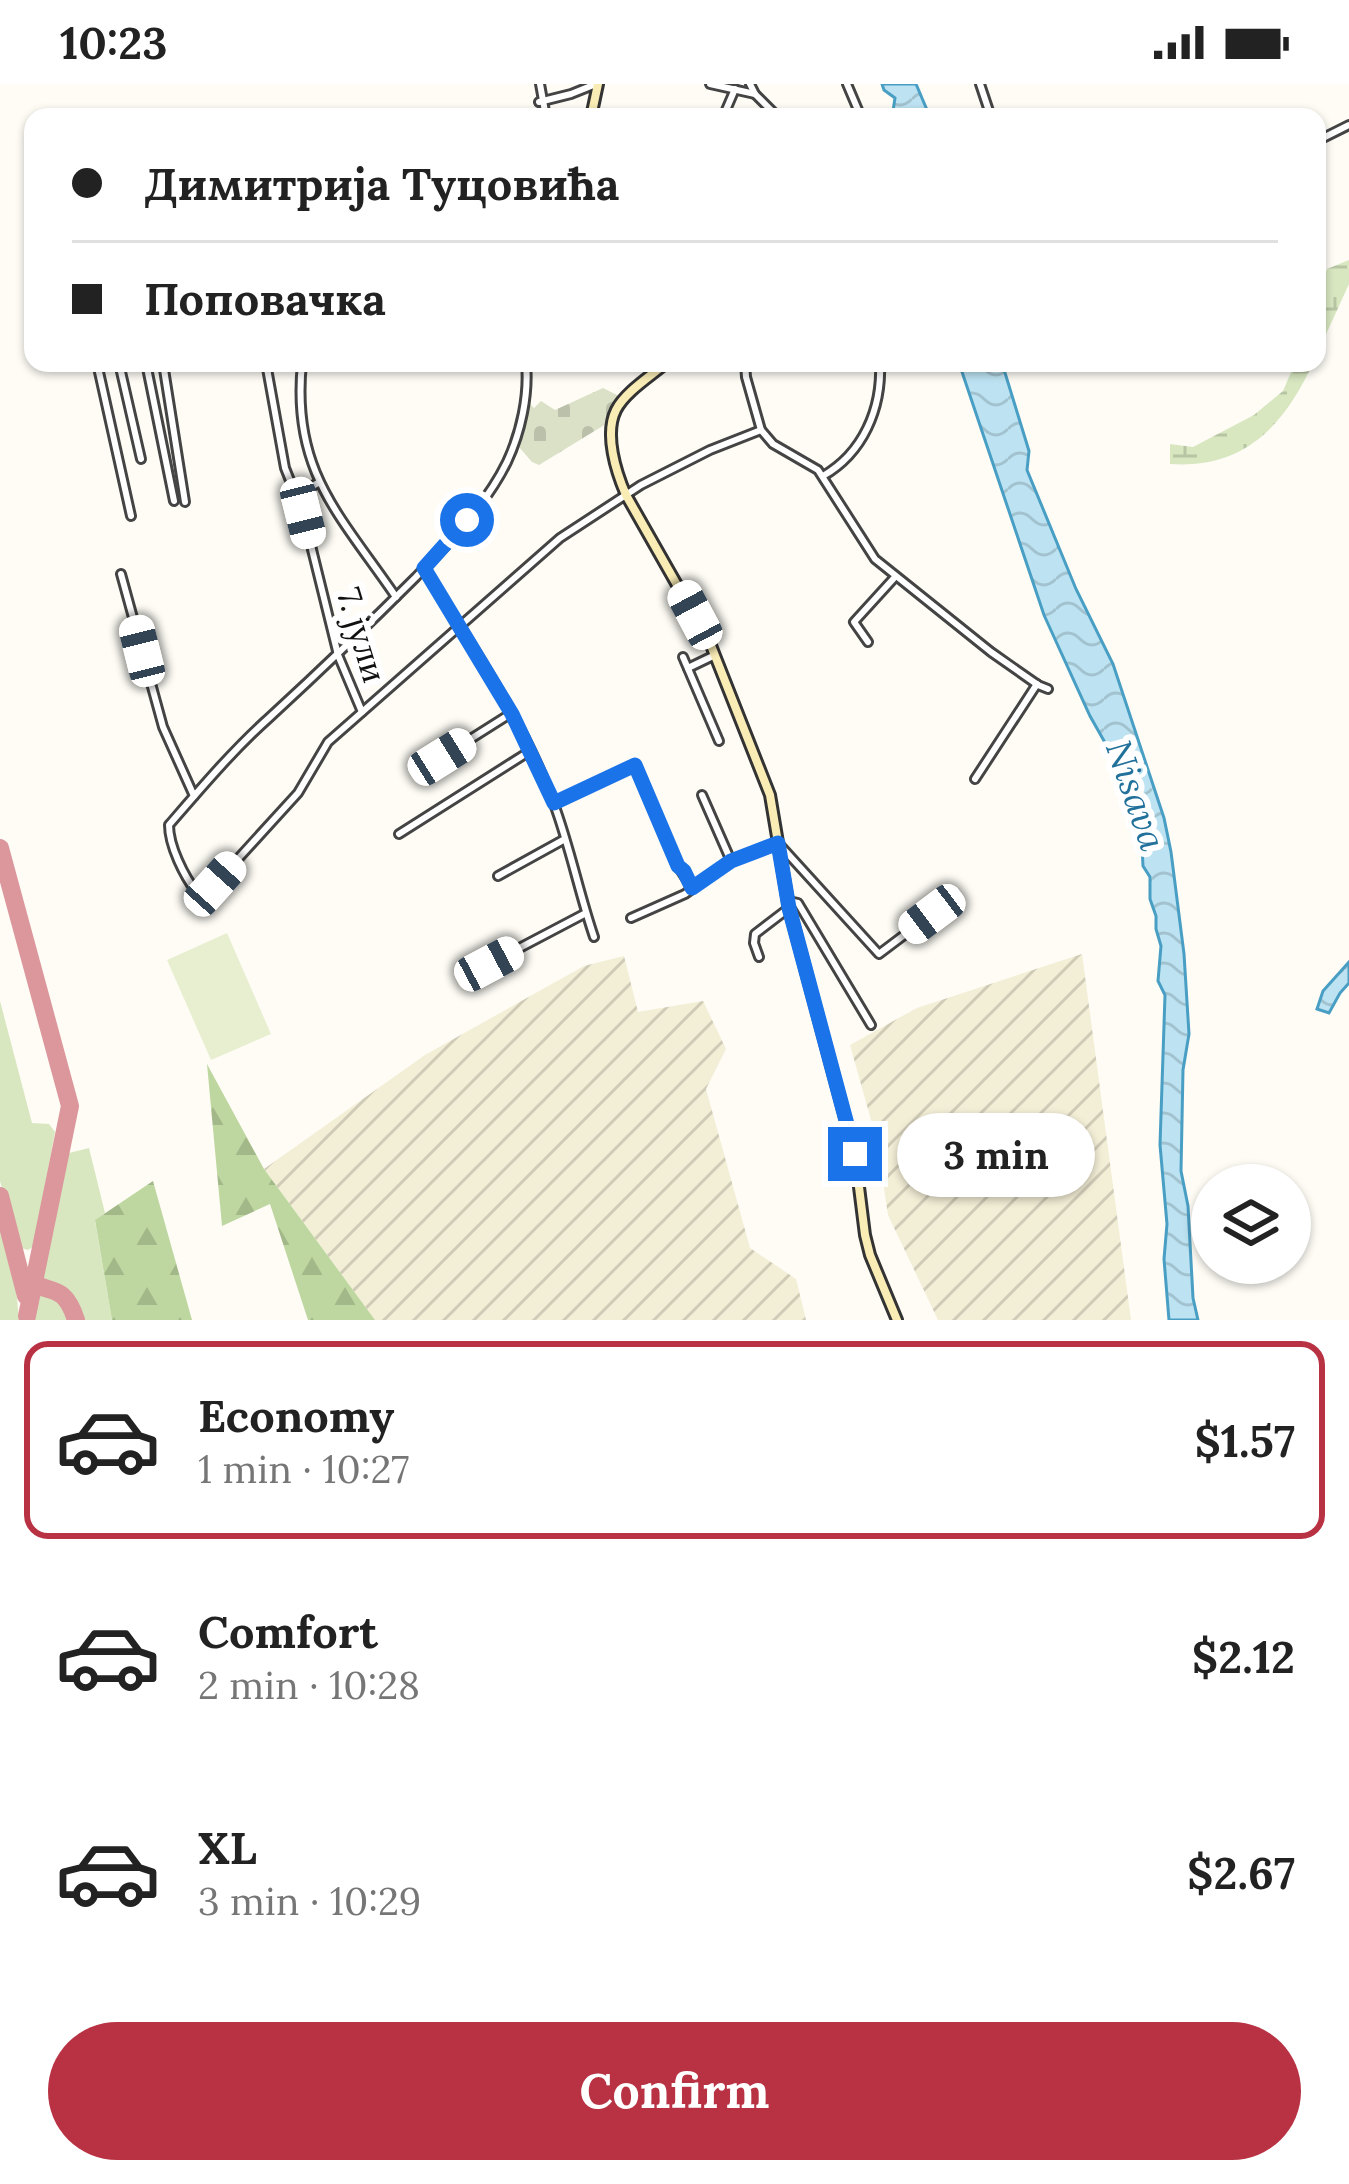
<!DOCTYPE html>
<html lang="en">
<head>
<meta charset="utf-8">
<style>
  body { margin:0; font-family:Lora,serif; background:#f2f2f2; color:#222; height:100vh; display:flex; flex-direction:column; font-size:45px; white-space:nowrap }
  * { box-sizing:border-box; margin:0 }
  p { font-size:39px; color:#767676 }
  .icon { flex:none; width:66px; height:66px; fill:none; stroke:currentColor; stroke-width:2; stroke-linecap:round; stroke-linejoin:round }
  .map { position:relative; height:1236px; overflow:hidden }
  .sheet { display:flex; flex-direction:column; background:#fff; flex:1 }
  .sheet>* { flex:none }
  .hud { position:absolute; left:24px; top:24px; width:1302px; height:264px; border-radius:24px; box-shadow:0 3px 9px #0004; display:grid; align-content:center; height:264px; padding:0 48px; background:#fff }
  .fabs { position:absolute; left:1191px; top:1080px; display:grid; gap:24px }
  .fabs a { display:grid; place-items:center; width:120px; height:120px; border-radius:50%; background:#fff; box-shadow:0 3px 9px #0004; font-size:60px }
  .end { position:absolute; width:54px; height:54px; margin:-27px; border:15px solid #1a73e8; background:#fff; box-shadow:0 0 0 6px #fff }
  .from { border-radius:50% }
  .bubble { position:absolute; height:84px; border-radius:42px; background:#fff; box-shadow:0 3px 9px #0004; font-size:39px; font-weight:800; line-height:84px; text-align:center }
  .car { position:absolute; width:36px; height:72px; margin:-36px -18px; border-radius:15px; box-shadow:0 0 9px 3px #0007; background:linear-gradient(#fff 24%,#345 0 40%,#fff 0 76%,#345 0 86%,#fff 0) }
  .hud b { display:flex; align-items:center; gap:42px; height:114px; font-size:45px }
  .hud b+b { border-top:3px solid #e0e0e0 }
  .hud i { width:30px; height:30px; background:#222 }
  ul { padding:21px 0 0; list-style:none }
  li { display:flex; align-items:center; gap:36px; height:198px; margin:0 24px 18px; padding:0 24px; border:6px solid transparent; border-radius:24px }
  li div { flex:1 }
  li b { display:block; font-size:45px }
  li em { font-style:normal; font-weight:800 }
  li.selected { border-color:#b83244 }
  li>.icon { width:108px; height:108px; stroke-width:1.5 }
  .button { display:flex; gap:24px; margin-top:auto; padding:24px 48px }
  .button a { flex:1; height:138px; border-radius:72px; background:#b83244; color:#fff; font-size:48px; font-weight:800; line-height:138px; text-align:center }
  .status { display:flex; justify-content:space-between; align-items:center; height:84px; padding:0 60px; background:#fff; direction:ltr }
  .status svg { height:33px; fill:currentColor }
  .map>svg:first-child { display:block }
</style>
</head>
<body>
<div class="status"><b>10:23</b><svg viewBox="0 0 49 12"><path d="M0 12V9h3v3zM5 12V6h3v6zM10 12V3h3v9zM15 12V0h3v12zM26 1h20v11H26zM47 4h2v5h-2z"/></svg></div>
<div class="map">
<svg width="1349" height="1236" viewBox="0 0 1349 1236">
  <defs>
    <pattern id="farmland-furrows" width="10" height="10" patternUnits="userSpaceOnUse" patternTransform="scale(3)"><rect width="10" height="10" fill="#f3eed6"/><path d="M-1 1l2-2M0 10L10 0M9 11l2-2" fill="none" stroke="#cfcbb7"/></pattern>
    <pattern id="forest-firs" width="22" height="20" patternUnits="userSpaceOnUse" patternTransform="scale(3)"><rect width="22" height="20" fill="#bed7a0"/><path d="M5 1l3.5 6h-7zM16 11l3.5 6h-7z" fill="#a2b889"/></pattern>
    <pattern id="wetland-marsh" width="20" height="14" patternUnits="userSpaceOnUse" patternTransform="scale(3)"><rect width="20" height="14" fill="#d8e7c0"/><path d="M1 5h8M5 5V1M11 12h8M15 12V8" fill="none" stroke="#b8c5a4"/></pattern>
    <pattern id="cemetery-stones" width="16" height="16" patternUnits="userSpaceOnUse" patternTransform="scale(3)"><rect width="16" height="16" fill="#dae1c6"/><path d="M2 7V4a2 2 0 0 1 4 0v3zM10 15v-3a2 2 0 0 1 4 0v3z" fill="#bac0a9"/></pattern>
    <pattern id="water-waves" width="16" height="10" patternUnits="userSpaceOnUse" patternTransform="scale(3)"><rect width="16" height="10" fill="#bde3f2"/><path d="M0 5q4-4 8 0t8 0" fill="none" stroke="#a1c2ce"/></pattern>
  </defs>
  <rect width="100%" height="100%" fill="#fefcf5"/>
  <g fill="url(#farmland-furrows)">
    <polygon points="1082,870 1131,1236 938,1236 888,1131 877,1057 850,961 917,924"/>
    <polygon points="624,872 638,928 703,917 726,965 706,1005 750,1164 796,1195 806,1236 375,1236 264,1085 425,971 584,882"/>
  </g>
  <g fill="#d8e7c0">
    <polygon points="0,917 32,1039 49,1040 55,1048 35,1156 34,1162 28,1166 18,1163 0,1097"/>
    <polygon points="89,1064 105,1129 95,1137 112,1236 31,1236 64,1077 69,1069"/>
    <polygon points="0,1145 16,1204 19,1236 0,1236"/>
  </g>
  <g fill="url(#forest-firs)">
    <polygon points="207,980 264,1085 375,1236 308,1236 270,1120 222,1142"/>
    <polygon points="153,1097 192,1236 112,1236 95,1136"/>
  </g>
  <g fill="url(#wetland-marsh)">
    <path d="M1349,176v24l-32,70c0,-33 -1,-53 10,-85z"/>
    <path d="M1295,279h18c-29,63 -69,106 -143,101v-20l23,3 61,-32 29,-24z"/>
  </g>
  <polygon fill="url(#cemetery-stones)" points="603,304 621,313 606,340 539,381 532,378 519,363 529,319 534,324 541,317 555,326"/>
  <polygon fill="#e8efd1" points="227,849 271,950 211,976 167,876"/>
  <g fill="url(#water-waves)" stroke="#499ec4" stroke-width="3">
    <polygon points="882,0 916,0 930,33 898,33 893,27 895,14 884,6"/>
    <polygon points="959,279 1002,279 1029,367 1027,386 1076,505 1113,580 1164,734 1171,768 1184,870 1189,950 1183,986 1181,1087 1188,1122 1193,1214 1198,1236 1169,1236 1164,1175 1167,1140 1160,1061 1165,911 1158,897 1161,862 1156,845 1156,832 1150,815 1150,793 1143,782 1142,763 1138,753 1140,737 1119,688 1120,679 1112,671 1090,632 1044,531"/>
    <polygon points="1349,878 1349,899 1340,909 1329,929 1317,925 1323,907"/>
  </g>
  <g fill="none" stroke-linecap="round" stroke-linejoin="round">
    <g stroke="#db979c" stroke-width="18">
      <polyline points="0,764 70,1022 27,1232"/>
      <polyline points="0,1112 26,1212"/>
      <path d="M23,1193c24,20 40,2 53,43"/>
    </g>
    <g stroke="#444" stroke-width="12">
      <g id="street">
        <polyline points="540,0 546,33"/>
        <polyline points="710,0 755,10"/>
        <polyline points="750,0 755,10 778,33"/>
        <polyline points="847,0 861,33"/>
        <polyline points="980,0 991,33"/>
        <polyline points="539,18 571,10 596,0"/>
        <polyline points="723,33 735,5"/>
        <polyline points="1317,57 1349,41"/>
        <polyline points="32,257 33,257"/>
        <polyline points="97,279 131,432"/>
        <polyline points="119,279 141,375"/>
        <polyline points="146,279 174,417"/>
        <polyline points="163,279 185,418"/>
        <polyline points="266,279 285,384 303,429 338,571 362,628"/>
        <path d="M302,279c-11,107 37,151 94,234"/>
        <path d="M526,279c3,32 -5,69 -19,99 -21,43 -58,81 -91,115 -48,48 -96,94 -146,140 -37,33 -69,71 -101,108 0,21 15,51 28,68l7,-1 11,-8 83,-91 30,-51 232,-204 81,-53 69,-35 51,-20"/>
        <polyline points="745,279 746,293 761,346 773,360 818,386 875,475 991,568 1038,601 1048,605"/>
        <path d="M823,392c40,-23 59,-67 57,-113"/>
        <polyline points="296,411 318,399"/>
        <path d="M424,484c46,76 99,152 130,236 16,43 25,89 40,133"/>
        <polyline points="121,490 163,643 194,712"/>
        <polyline points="868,558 854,538 895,493"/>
        <polyline points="683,573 719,657"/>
        <polyline points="688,584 715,571"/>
        <polyline points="442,673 510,630"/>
        <polyline points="975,695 1037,600"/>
        <polyline points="702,711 731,777"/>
        <polyline points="555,718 635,681 678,782 692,804"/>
        <polyline points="399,750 530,667"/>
        <polyline points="498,792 565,755"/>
        <polyline points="789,817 798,819 871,941"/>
        <polyline points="631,834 685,810 731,777 778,759 879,870 932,830"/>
        <polyline points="759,873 754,859 755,850 789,824"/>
        <polyline points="489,880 586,829"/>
      </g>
    </g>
    <g stroke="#333" stroke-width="14">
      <g id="secondary">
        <polyline points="591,33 598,0"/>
        <path d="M666,279c-15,13 -41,29 -50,47 -12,24 0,62 10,85l84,148 60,152 19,113 66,247 10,80 5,20 27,65"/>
      </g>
    </g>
    <use href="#street" stroke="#fff" stroke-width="6"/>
    <use href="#secondary" stroke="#f9ecb5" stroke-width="8"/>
  </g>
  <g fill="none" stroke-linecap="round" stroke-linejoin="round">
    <polyline stroke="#1a73e8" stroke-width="15" points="467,436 424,484 512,630 554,719 635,681 678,782 684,787 692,804 731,777 778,759 789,824 855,1070"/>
  </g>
  <g text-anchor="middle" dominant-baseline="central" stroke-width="12" stroke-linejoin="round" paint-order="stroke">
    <g font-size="33" fill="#111" stroke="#fff">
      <text transform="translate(362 551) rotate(73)">7. јули</text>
    </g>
    <g font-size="36" font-style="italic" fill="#21719b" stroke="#fff">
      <text transform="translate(1136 711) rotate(71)">Nisava</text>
    </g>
  </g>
</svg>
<div class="fabs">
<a><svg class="icon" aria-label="layers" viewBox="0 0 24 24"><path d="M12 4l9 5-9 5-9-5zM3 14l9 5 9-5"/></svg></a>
</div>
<i class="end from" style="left:467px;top:436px"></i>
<i class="end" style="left:855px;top:1070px"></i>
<div class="bubble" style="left:897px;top:1029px;width:198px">3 min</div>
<i class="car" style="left:303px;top:429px;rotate:166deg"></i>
<i class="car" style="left:695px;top:531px;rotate:332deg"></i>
<i class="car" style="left:142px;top:567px;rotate:346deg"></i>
<i class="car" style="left:442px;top:673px;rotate:58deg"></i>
<i class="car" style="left:215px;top:800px;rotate:42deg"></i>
<i class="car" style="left:932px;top:830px;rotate:233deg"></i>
<i class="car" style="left:489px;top:880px;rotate:62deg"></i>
<div class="hud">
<b><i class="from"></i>Димитрија Туцовића</b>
<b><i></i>Поповачка</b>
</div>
</div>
<section class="sheet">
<ul>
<li class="selected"><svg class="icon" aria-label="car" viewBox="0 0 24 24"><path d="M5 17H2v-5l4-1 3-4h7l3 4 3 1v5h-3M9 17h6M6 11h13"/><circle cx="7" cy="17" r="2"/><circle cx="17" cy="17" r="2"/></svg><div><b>Economy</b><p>1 min · 10:27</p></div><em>$1.57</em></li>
<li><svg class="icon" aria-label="car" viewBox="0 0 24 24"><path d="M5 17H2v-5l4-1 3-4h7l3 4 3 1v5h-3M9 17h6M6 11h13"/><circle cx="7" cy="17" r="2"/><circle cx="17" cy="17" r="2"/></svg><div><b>Comfort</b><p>2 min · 10:28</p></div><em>$2.12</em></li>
<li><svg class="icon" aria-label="car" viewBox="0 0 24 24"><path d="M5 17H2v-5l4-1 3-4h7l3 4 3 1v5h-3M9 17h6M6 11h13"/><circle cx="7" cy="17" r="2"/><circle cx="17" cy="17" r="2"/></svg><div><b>XL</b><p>3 min · 10:29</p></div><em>$2.67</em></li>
</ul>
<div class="button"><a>Confirm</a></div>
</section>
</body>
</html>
